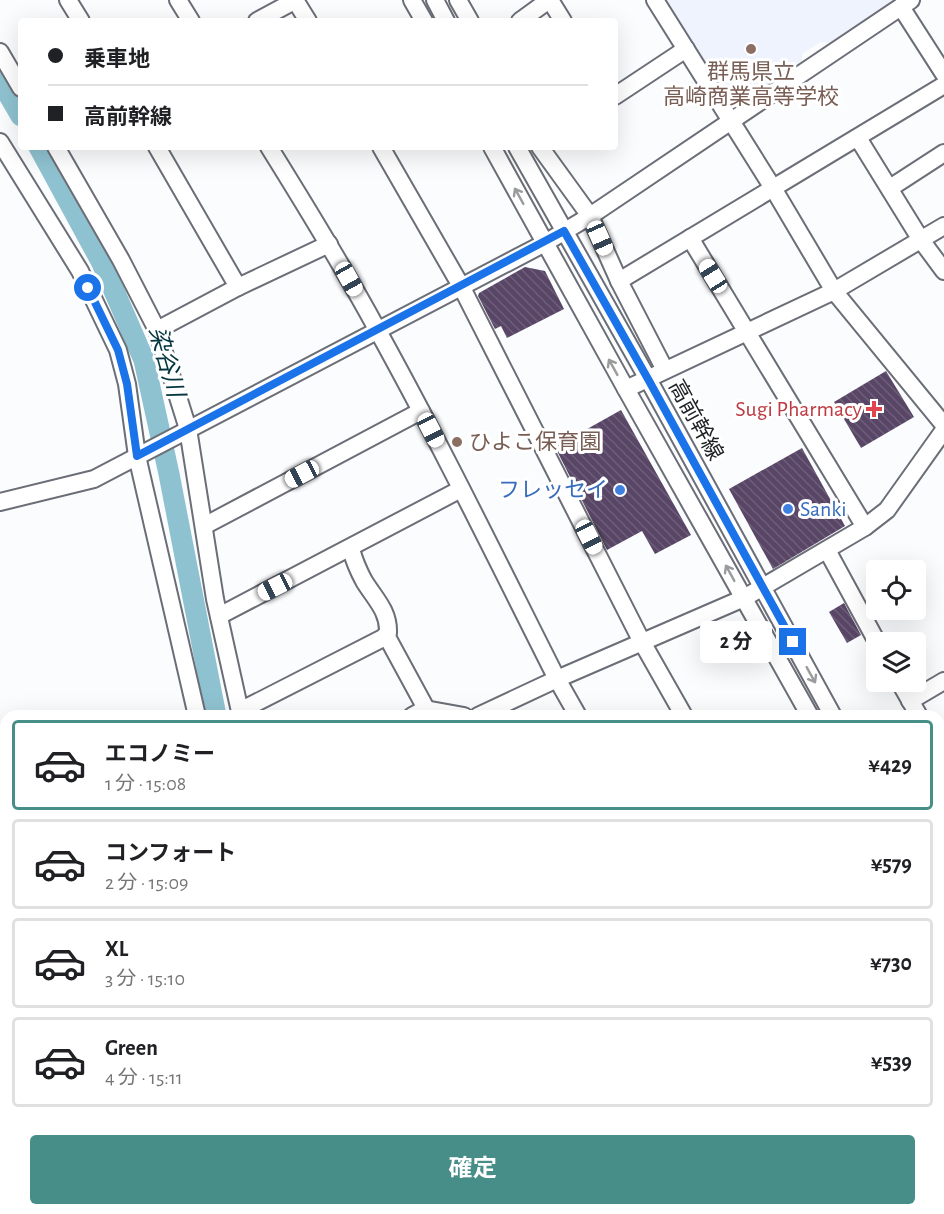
<!DOCTYPE html>
<html lang="ja">
<head>
<meta charset="utf-8">
<style>
  body { margin:0; font-family:"Alegreya Sans","Noto Sans JP",sans-serif; background:#f2f2f2; color:#202124; height:100vh; display:flex; flex-direction:column; font-size:22px; white-space:nowrap }
  * { box-sizing:border-box; margin:0 }
  p { font-size:20px; color:#757577 }
  .icon { flex:none; width:33px; height:33px; fill:none; stroke:currentColor; stroke-width:2; stroke-linecap:round; stroke-linejoin:round }
  .map { position:relative; flex:1; overflow:hidden }
  .side { position:absolute; left:0px; top:710px; width:945px; height:506px; display:flex; flex-direction:column; background:#fff; border-radius:18px 18px 0 0; box-shadow:0 6px 24px #0002 }
  .side>* { flex:none }
  .hud { position:absolute; left:18px; top:18px; width:600px; height:132px; border-radius:6px; box-shadow:0 6px 24px #0002; display:grid; align-content:center; height:132px; padding:0 30px; background:#fff }
  .fabs { position:absolute; left:866px; top:560px; display:grid; gap:12px }
  .fabs a { display:grid; place-items:center; width:60px; height:60px; border-radius:6px; background:#fff; box-shadow:0 6px 24px #0002; font-size:30px }
  .end { position:absolute; width:27px; height:27px; margin:-14px; border:8px solid #1a73e8; background:#fff; box-shadow:0 0 0 3px #fff }
  .from { border-radius:50% }
  .bubble { position:absolute; height:42px; border-radius:6px; background:#fff; box-shadow:0 6px 24px #0002; font-size:20px; font-weight:700; line-height:42px; text-align:center }
  .car { position:absolute; width:18px; height:36px; margin:-18px -9px; border-radius:8px; box-shadow:0 0 4px 2px #0007; background:linear-gradient(#fff 24%,#345 0 40%,#fff 0 76%,#345 0 86%,#fff 0) }
  .hud b { display:flex; align-items:center; gap:21px; height:57px; font-size:22px }
  .hud b+b { border-top:2px solid #e0e0e0 }
  .hud i { width:15px; height:15px; background:#202124 }
  ul { padding:10px 0 0; list-style:none }
  li { display:flex; align-items:center; gap:18px; height:90px; margin:0 12px 9px; padding:0 18px; border:3px solid #e0e0e0; border-radius:6px }
  li div { flex:1 }
  li b { display:block; font-size:22px }
  li em { font-style:normal; font-weight:700 }
  li.active { border-color:#478e89 }
  li>.icon { width:54px; height:54px; stroke-width:1.5 }
  .cta { display:flex; gap:12px; margin-top:auto; padding:12px 30px }
  .cta a { flex:1; height:69px; border-radius:6px; background:#478e89; color:#fff; font-size:24px; font-weight:700; line-height:69px; text-align:center }
  .map>svg:first-child { display:block }
</style>
</head>
<body>
<div class="map">
<svg width="944" height="1214" viewBox="0 0 944 1214">
  <defs>
    <pattern id="building-back-hatch" width="6" height="6" patternUnits="userSpaceOnUse" patternTransform="scale(1.5)"><rect width="6" height="6" fill="#594667"/><path d="M-1 5l2 2M0 0l6 6M5-1l2 2" fill="none" stroke="#6d5e78"/></pattern>
  </defs>
  <rect width="100%" height="100%" fill="#fbfcfe"/>
  <polygon fill="#eff3fd" points="661,0 895,0 830,43 820,42 802,54 802,61 738,105 727,103"/>
  <g fill="none" stroke-linecap="round" stroke-linejoin="round">
    <g stroke="#8fc2d0" stroke-width="21">
      <polyline points="0,80 21,116"/>
      <polyline points="39,147 102,263 144,360 169,474 216,716"/>
      <polyline points="603,1209 606,1214"/>
    </g>
  </g>
  <g fill="url(#building-back-hatch)">
    <polygon points="525,267 545,271 564,309 507,338 501,326 495,329 478,296 479,293"/>
    <polygon points="886,371 914,417 861,448 834,402"/>
    <polygon points="621,410 691,535 655,554 642,531 607,550 555,447"/>
    <polygon points="802,448 845,526 773,569 729,489"/>
    <polygon points="844,603 861,635 847,643 829,612"/>
  </g>
  <g fill="none" stroke-linecap="round" stroke-linejoin="round">
    <g stroke="#6b6e77" stroke-width="20">
      <g id="minor">
        <polyline points="68,0 81,21"/>
        <polyline points="178,0 191,21"/>
        <polyline points="295,0 308,21"/>
        <polyline points="412,0 424,21"/>
        <polyline points="435,0 446,21"/>
        <polyline points="458,0 470,21"/>
        <polyline points="550,0 563,21"/>
        <polyline points="655,0 773,188 834,291 944,425"/>
        <polyline points="901,7 944,74"/>
        <polyline points="257,21 296,0"/>
        <polyline points="520,21 549,0"/>
        <polyline points="0,52 21,88"/>
        <polyline points="615,96 686,49"/>
        <polyline points="858,138 921,240 944,271"/>
        <polyline points="0,142 80,271 118,350 127,384 137,456 197,716"/>
        <polyline points="56,147 121,260 157,330 188,429 215,599 241,716"/>
        <polyline points="157,147 238,287"/>
        <path d="M269,147c38,61 75,121 109,184 63,114 120,231 179,348l21,37"/>
        <polyline points="381,147 461,286 642,642 684,716"/>
        <polyline points="492,147 626,389 810,716"/>
        <polyline points="517,147 648,379 833,716"/>
        <polyline points="540,147 590,216 619,281 665,370"/>
        <polyline points="890,188 944,153"/>
        <polyline points="690,238 865,527"/>
        <polyline points="619,281 944,85"/>
        <polyline points="157,330 238,287 329,244"/>
        <polyline points="626,389 834,291 944,226"/>
        <polyline points="0,502 94,479 545,243 590,216 911,0"/>
        <polyline points="204,526 421,411"/>
        <polyline points="827,550 877,642"/>
        <polyline points="219,616 461,489"/>
        <polyline points="386,635 430,716"/>
        <polyline points="899,681 919,716"/>
        <polyline points="910,701 944,681"/>
        <path d="M240,711l143,-73 5,-5c1,-22 -13,-34 -24,-52 -6,-11 -10,-21 -13,-32"/>
        <polyline points="412,716 425,709 464,716"/>
        <polyline points="478,716 557,679 744,598 865,527 887,510 944,430"/>
        <polyline points="939,749 944,758"/>
        <polyline points="0,872 6,873"/>
        <polyline points="939,912 944,922"/>
        <polyline points="0,931 6,927"/>
        <polyline points="939,955 944,965"/>
        <polyline points="0,1142 6,1140"/>
        <polyline points="288,1209 290,1214"/>
        <polyline points="575,1209 578,1214"/>
        <polyline points="635,1209 638,1214"/>
        <polyline points="868,1209 871,1214"/>
        <polyline points="98,1214 105,1209"/>
        <polyline points="771,1214 776,1209"/>
        <polyline points="934,1214 938,1211 937,1209"/>
      </g>
    </g>
    <use href="#minor" stroke="#fff" stroke-width="16"/>
  </g>
  <defs><path id="oneway-shaft" d="M-6 0H5M1.5-3L5.5 0L1.5 3" fill="none" stroke-width="1.6" stroke-linecap="round" stroke-linejoin="round" transform="scale(1.5)"/></defs>
  <g stroke="#9a9b9c">
    <use href="#oneway-shaft" transform="translate(519 196) rotate(-119)"/>
    <use href="#oneway-shaft" transform="translate(613 367) rotate(-119)"/>
    <use href="#oneway-shaft" transform="translate(730 573) rotate(-119)"/>
    <use href="#oneway-shaft" transform="translate(811 675) rotate(61)"/>
  </g>
  <g fill="none" stroke-linecap="round" stroke-linejoin="round">
    <polyline stroke="#1a73e8" stroke-width="8" points="88,288 118,350 127,384 137,456 564,231 648,379 793,642"/>
  </g>
  <g fill="#8d6e63" stroke="#fff" stroke-width="2">
    <circle cx="751" cy="49" r="6"/>
    <circle cx="457" cy="442" r="6"/>
  </g>
  <path fill="#e0444e" stroke="#fff" stroke-width="2" d="M871 400h6v6h6v6h-6v6h-6v-6h-6v-6h6z"/>
  <g fill="#3f7fe0" stroke="#fff" stroke-width="2">
    <circle cx="620" cy="490" r="6"/>
    <circle cx="788" cy="509" r="6"/>
  </g>
  <g text-anchor="middle" dominant-baseline="central" stroke-width="6" stroke-linejoin="round" paint-order="stroke">
    <g font-size="22" fill="#785e54" stroke="#fff">
      <text x="751" y="72">群馬県立<tspan x="751" dy="25">高崎商業高等学校</tspan></text>
      <text x="469" y="442" text-anchor="start">ひよこ保育園</text>
    </g>
    <g font-size="22" fill="#be3a42" stroke="#fff" text-anchor="end">
      <text x="862" y="409">Sugi Pharmacy</text>
    </g>
    <g font-size="22" fill="#1f2024" stroke="#fff">
      <text transform="translate(696 420) rotate(61)">高前幹線</text>
    </g>
    <g font-size="22" fill="#366cbe" stroke="#fff" text-anchor="end">
      <text x="608" y="490">フレッセイ</text>
      <text x="800" y="509" text-anchor="start">Sanki</text>
    </g>
    <g font-size="24" font-style="italic" fill="#043540" stroke="#fff">
      <text transform="translate(166 362) rotate(74)">染谷川</text>
    </g>
  </g>
</svg>
<div class="fabs">
<a><svg class="icon" aria-label="locate" viewBox="0 0 24 24"><circle cx="12" cy="12" r="6"/><path d="M12 2v4M12 18v4M2 12h4M18 12h4"/></svg></a>
<a><svg class="icon" aria-label="layers" viewBox="0 0 24 24"><path d="M12 4l9 5-9 5-9-5zM3 14l9 5 9-5"/></svg></a>
</div>
<i class="end from" style="left:88px;top:288px"></i>
<i class="end" style="left:793px;top:642px"></i>
<div class="bubble" style="left:700px;top:621px;width:72px">2 分</div>
<i class="car" style="left:600px;top:238px;rotate:156deg"></i>
<i class="car" style="left:713px;top:276px;rotate:328deg"></i>
<i class="car" style="left:349px;top:279px;rotate:151deg"></i>
<i class="car" style="left:431px;top:430px;rotate:153deg"></i>
<i class="car" style="left:302px;top:474px;rotate:242deg"></i>
<i class="car" style="left:589px;top:537px;rotate:153deg"></i>
<i class="car" style="left:275px;top:587px;rotate:243deg"></i>
<div class="hud">
<b><i class="from"></i>乗車地</b>
<b><i></i>高前幹線</b>
</div>
<section class="side">
<ul>
<li class="active"><svg class="icon" aria-label="car" viewBox="0 0 24 24"><path d="M5 17H2v-5l4-1 3-4h7l3 4 3 1v5h-3M9 17h6M6 11h13"/><circle cx="7" cy="17" r="2"/><circle cx="17" cy="17" r="2"/></svg><div><b>エコノミー</b><p>1 分 · 15:08</p></div><em>¥429</em></li>
<li><svg class="icon" aria-label="car" viewBox="0 0 24 24"><path d="M5 17H2v-5l4-1 3-4h7l3 4 3 1v5h-3M9 17h6M6 11h13"/><circle cx="7" cy="17" r="2"/><circle cx="17" cy="17" r="2"/></svg><div><b>コンフォート</b><p>2 分 · 15:09</p></div><em>¥579</em></li>
<li><svg class="icon" aria-label="car" viewBox="0 0 24 24"><path d="M5 17H2v-5l4-1 3-4h7l3 4 3 1v5h-3M9 17h6M6 11h13"/><circle cx="7" cy="17" r="2"/><circle cx="17" cy="17" r="2"/></svg><div><b>XL</b><p>3 分 · 15:10</p></div><em>¥730</em></li>
<li><svg class="icon" aria-label="car" viewBox="0 0 24 24"><path d="M5 17H2v-5l4-1 3-4h7l3 4 3 1v5h-3M9 17h6M6 11h13"/><circle cx="7" cy="17" r="2"/><circle cx="17" cy="17" r="2"/></svg><div><b>Green</b><p>4 分 · 15:11</p></div><em>¥539</em></li>
</ul>
<div class="cta"><a>確定</a></div>
</section>
</div>
</body>
</html>
